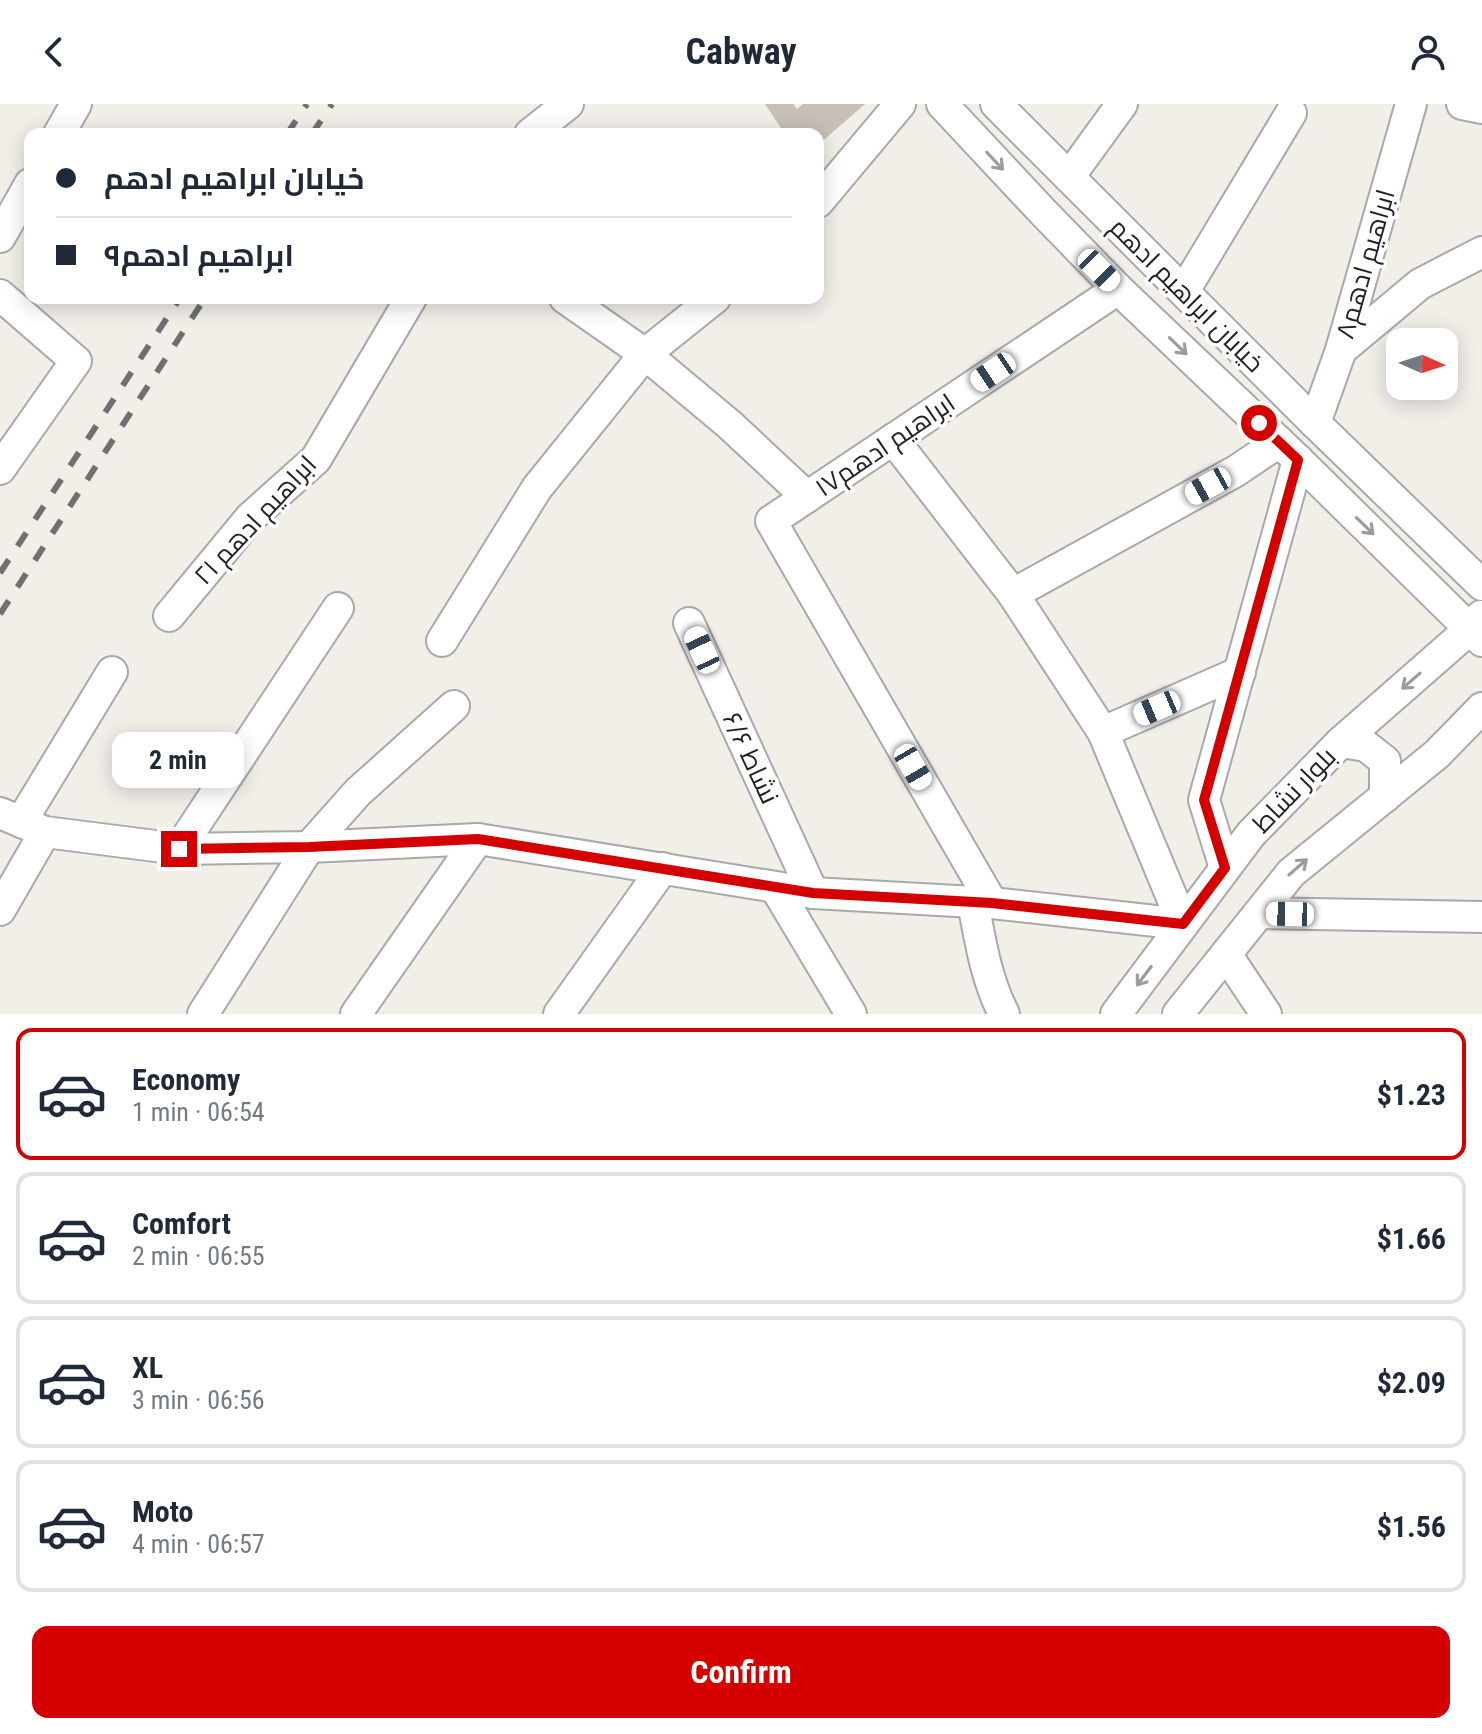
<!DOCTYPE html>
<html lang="en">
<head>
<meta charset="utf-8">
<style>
  body { margin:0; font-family:"Roboto Condensed",Cairo,sans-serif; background:#f6f6f7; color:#1f2937; height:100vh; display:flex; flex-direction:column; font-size:30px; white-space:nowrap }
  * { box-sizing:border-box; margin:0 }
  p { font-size:26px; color:#747a83 }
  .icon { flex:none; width:44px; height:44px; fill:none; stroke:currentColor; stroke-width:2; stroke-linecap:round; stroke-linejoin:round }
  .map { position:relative; height:910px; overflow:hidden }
  .details { display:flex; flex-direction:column; background:#fff; flex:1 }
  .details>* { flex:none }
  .banner { position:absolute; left:24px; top:24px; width:800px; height:176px; border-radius:16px; box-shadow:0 4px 20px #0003; display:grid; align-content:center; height:176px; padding:0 32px; background:#fff }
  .needle { width:52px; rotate:93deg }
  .buttons { position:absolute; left:1386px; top:224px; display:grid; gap:16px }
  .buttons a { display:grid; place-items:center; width:72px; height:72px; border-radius:16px; background:#fff; box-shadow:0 4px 20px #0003; font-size:40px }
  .end { position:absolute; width:36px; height:36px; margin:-18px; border:10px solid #d40000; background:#fff; box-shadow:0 0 0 4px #fff }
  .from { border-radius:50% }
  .bubble { position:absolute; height:56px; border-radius:16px; background:#fff; box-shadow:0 4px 20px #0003; font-size:26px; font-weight:700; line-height:56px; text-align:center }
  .car { position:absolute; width:24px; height:48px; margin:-24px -12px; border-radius:10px; box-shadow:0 0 6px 2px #0007; background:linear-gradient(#fff 24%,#345 0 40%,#fff 0 76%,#345 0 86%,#fff 0) }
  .banner b { display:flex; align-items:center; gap:28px; height:76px; font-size:30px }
  .banner b+b { border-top:2px solid #e0e1e3 }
  .banner i { width:20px; height:20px; background:#1f2937 }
  ul { padding:14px 0 0; list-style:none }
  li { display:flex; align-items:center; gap:24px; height:132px; margin:0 16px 12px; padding:0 16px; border:4px solid #e0e1e3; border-radius:16px }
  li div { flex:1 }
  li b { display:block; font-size:30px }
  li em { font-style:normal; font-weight:700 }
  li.selected { border-color:#d40000 }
  li>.icon { width:72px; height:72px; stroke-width:1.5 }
  .cta { display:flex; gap:16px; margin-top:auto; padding:16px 32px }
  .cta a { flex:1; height:92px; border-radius:16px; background:#d40000; color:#fff; font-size:32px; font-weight:700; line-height:92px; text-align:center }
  header { display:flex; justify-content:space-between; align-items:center; height:104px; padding:0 32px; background:#fff; font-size:36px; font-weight:700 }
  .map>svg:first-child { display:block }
</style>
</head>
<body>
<header><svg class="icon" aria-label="back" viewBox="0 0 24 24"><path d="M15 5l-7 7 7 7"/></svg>Cabway<svg class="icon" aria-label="person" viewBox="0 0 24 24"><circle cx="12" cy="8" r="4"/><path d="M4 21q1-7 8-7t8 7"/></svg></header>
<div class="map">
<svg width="1482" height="910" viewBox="0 0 1482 910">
  <rect width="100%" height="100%" fill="#f2efe9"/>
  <polygon fill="#c7bfb8" points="765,0 793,0 797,5 803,0 865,0 818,41 818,30 785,30"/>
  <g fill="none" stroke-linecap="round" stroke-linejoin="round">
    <g stroke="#a9a9a9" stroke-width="34">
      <g id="minor">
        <polyline points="942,0 1043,108 1118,185 1298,356 1482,537"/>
        <polyline points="996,0 1315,319 1482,481"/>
        <polyline points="1462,0 1482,4"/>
        <polyline points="59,30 76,0"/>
        <polyline points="530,30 568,0"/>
        <polyline points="1069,73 1122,0"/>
        <polyline points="818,98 900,0"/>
        <polyline points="0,133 30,80"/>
        <polyline points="1184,187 1291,9"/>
        <polyline points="0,191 76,257 0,365"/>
        <polyline points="565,194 645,250 730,321 807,393"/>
        <polyline points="1341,246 1420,180 1482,148"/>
        <polyline points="1315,319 1341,246 1411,0"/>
        <polyline points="1013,490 1236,367 1279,338"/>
        <polyline points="169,512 250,414 316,355 411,194"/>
        <polyline points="689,519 813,789"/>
        <polyline points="442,537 537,384 645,250 715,194"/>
        <polyline points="1103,628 1240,568"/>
        <polyline points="1341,638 1366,642 1385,657 1385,693"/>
        <polyline points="0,709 45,728 179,745 309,743 478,735 813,789 992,799 1183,820 1103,628 1013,490 893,335"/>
        <polyline points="21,718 112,568"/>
        <polyline points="179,745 338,504"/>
        <polyline points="1225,764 1204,696 1298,356"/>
        <polyline points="775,783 851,910"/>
        <path d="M973,798c7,38 13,77 31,112"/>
        <polyline points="992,799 771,417 1118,185"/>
        <polyline points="0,806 45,728"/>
        <polyline points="1259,809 1482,813"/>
        <polyline points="1226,850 1266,910"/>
        <polyline points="203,910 309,743 358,688 454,602"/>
        <polyline points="356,910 478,735"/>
        <polyline points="559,910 663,764"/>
        <polyline points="1116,910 1251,730 1341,638 1470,525 1481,512"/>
        <polyline points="1178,910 1291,769 1437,650 1482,604"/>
      </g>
    </g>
    <use href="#minor" stroke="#fff" stroke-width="30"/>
    <g stroke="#707070" stroke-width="6" stroke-dasharray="16 16" stroke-linecap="butt">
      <polyline points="287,30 307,0"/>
      <polyline points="312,30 332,0"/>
      <polyline points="0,469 180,194"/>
      <polyline points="0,510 205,194"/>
    </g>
  </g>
  <defs><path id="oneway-shaft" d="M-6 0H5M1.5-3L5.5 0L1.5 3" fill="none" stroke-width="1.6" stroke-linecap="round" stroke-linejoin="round" transform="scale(2)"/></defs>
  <g stroke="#9c9c9c">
    <use href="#oneway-shaft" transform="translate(995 57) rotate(47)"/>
    <use href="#oneway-shaft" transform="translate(1178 242) rotate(44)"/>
    <use href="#oneway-shaft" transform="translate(1365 422) rotate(44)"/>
    <use href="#oneway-shaft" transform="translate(1411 577) rotate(139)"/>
    <use href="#oneway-shaft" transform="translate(1298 763) rotate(-41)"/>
    <use href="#oneway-shaft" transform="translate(1144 872) rotate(127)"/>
  </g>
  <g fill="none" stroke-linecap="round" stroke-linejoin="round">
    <polyline stroke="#d40000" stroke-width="10" points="179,745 309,743 478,735 813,789 992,799 1183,820 1225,764 1204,696 1298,356 1259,319"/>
  </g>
  <g text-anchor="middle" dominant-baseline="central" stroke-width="7" stroke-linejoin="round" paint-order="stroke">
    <g font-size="26" fill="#222" stroke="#fff">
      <text transform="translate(1365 160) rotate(-74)">ابراهیم ادهم۸</text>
      <text transform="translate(1187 191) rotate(45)">خیابان ابراهیم ادهم</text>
      <text transform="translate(885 341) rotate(-34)">ابراهیم ادهم۱۷</text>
      <text transform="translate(255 416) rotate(-47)">ابراهیم ادهم ۲۱</text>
      <text transform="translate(751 654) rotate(65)">نشاط ۶/۶</text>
      <text transform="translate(1294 686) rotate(-46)">بلوار نشاط</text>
    </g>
  </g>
</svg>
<div class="buttons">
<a><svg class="needle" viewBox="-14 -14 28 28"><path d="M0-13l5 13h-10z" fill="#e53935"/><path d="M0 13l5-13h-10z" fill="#747a83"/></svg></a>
</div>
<i class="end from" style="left:1259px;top:319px"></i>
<i class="end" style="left:179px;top:745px"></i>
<div class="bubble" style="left:112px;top:628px;width:132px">2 min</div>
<i class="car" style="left:1099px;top:166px;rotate:135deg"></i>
<i class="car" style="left:993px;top:268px;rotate:236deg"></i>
<i class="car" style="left:1208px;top:382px;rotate:241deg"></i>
<i class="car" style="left:702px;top:546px;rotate:335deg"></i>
<i class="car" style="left:1157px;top:604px;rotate:247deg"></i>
<i class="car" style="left:913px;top:663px;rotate:150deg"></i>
<i class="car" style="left:1290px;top:810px;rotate:271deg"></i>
<div class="banner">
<b><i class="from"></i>خیابان ابراهیم ادهم</b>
<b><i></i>ابراهیم ادهم۹</b>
</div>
</div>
<section class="details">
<ul>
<li class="selected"><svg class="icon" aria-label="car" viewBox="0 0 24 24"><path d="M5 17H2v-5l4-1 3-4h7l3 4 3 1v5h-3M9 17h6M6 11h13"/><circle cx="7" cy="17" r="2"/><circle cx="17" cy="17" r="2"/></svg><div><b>Economy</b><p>1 min · 06:54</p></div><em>$1.23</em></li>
<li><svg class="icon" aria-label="car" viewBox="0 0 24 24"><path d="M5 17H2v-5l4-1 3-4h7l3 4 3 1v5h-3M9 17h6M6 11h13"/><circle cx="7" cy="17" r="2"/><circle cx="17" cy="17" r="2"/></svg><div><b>Comfort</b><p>2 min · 06:55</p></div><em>$1.66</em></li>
<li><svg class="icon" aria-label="car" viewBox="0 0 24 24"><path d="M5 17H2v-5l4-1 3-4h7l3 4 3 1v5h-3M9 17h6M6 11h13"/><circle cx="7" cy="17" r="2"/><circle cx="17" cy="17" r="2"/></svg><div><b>XL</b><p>3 min · 06:56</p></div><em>$2.09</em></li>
<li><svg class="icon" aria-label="car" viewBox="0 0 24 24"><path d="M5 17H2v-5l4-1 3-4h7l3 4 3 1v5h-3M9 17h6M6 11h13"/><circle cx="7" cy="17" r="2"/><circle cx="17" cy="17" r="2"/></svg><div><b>Moto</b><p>4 min · 06:57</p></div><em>$1.56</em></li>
</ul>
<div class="cta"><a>Confirm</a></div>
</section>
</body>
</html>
